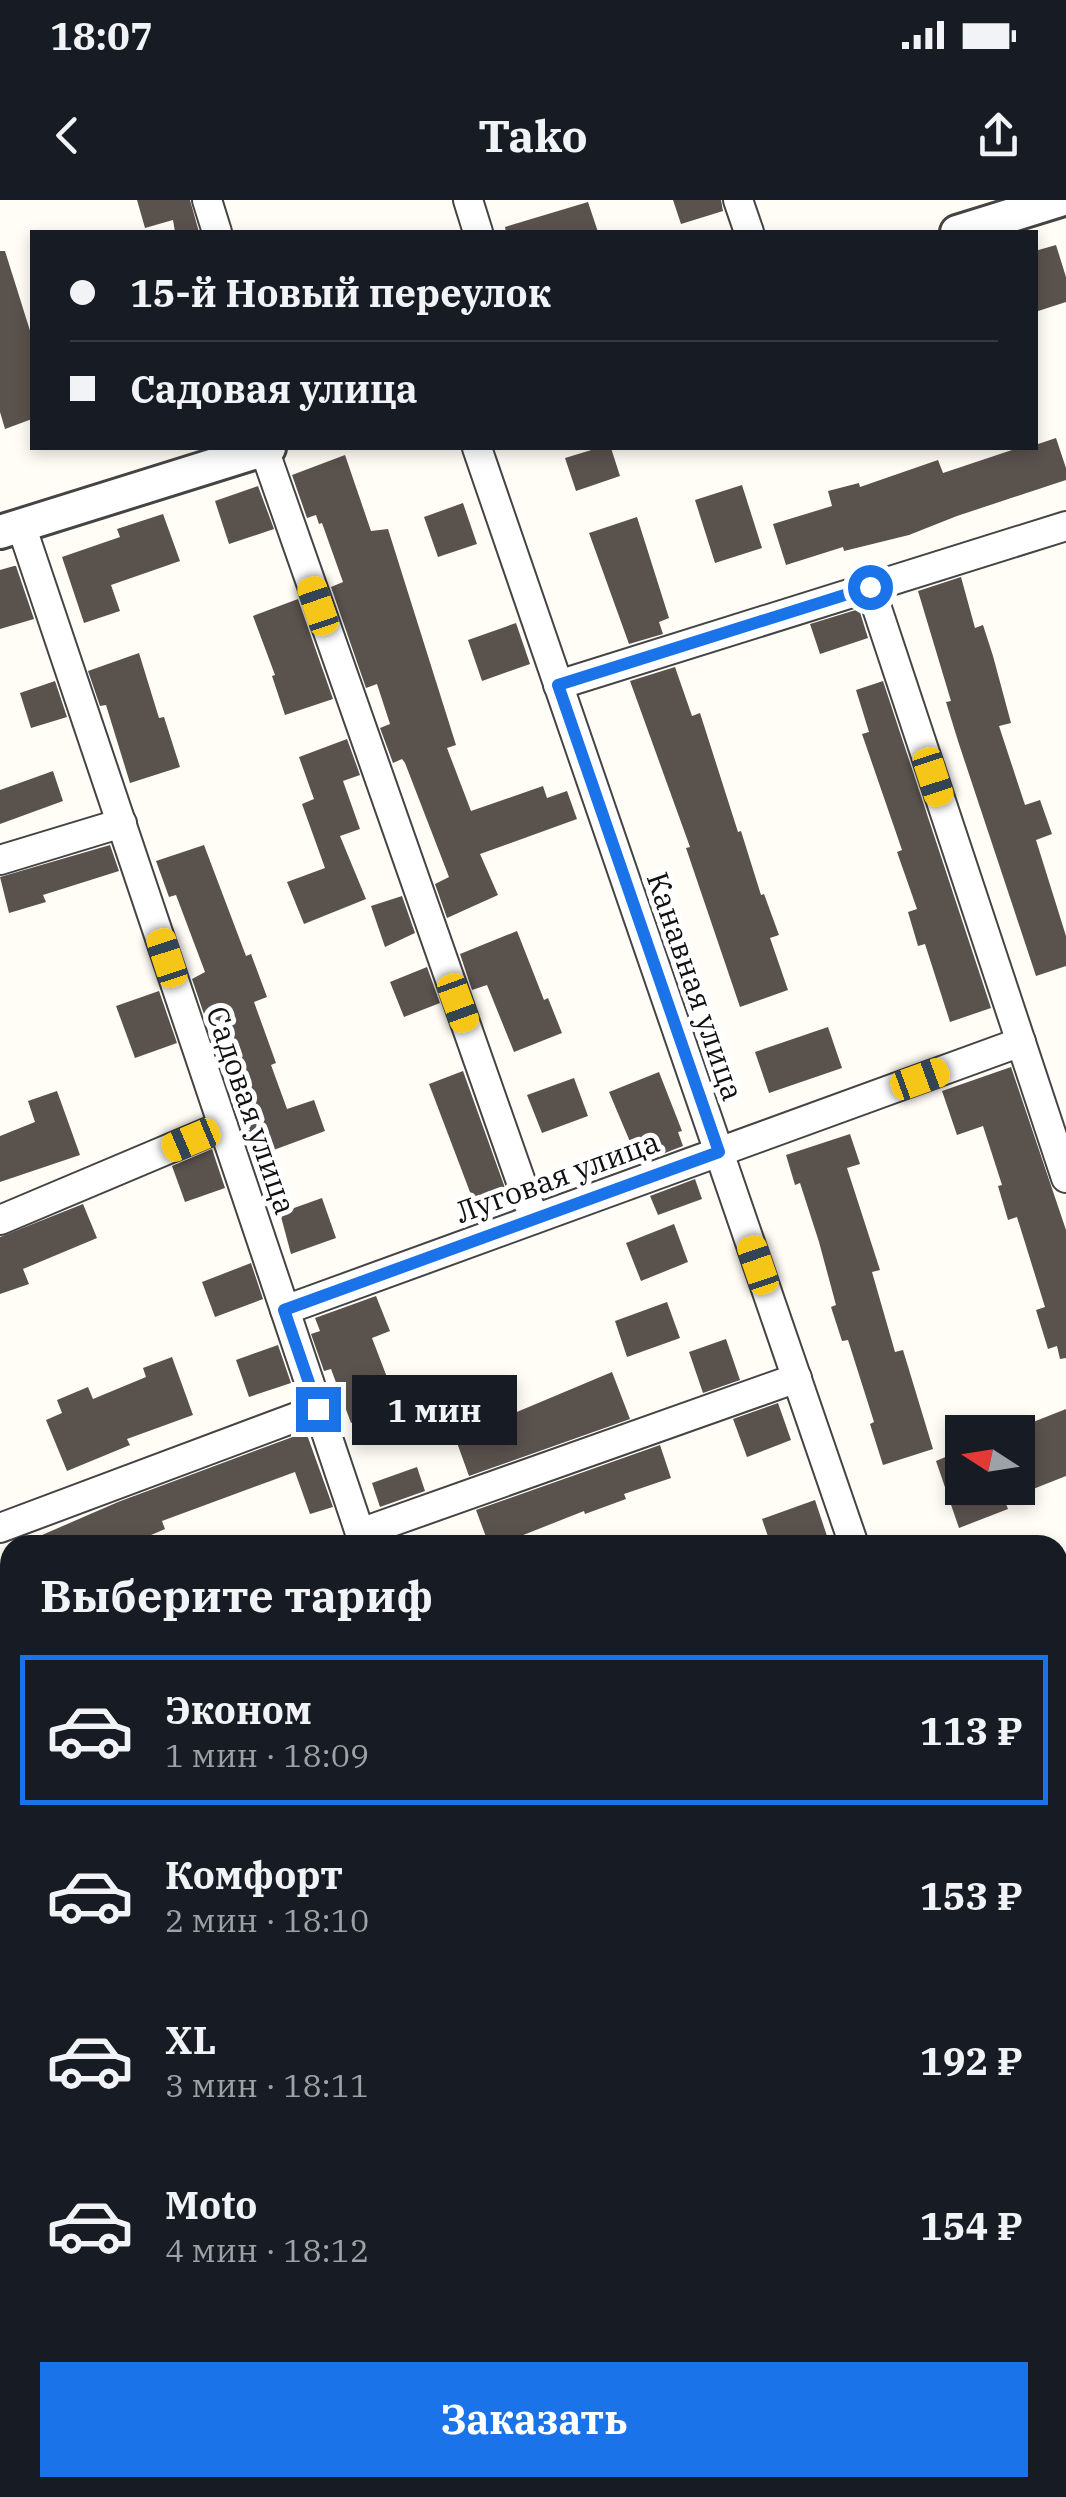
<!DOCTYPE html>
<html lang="ru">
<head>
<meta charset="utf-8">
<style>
  body { margin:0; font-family:"IBM Plex Serif",serif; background:#242831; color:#f1f3f6; height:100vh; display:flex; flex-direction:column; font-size:38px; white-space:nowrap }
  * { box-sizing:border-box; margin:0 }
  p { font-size:32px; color:#9ea1a6 }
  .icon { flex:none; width:55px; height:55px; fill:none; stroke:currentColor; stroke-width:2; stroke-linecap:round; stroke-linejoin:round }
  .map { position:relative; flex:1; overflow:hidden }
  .side { position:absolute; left:0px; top:1335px; width:1068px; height:962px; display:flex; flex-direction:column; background:#171b24; border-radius:30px 30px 0 0; box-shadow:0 5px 15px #0003 }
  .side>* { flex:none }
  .top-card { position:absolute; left:30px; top:30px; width:1008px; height:220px; border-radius:0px; box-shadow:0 5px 15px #0003; display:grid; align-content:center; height:220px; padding:0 40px; background:#171b24 }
  .needle { width:65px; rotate:282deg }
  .controls { position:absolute; left:945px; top:1215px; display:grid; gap:20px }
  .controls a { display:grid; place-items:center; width:90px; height:90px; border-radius:0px; background:#171b24; box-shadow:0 5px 15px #0003; font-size:50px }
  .end { position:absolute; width:45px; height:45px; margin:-22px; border:12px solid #1a73e8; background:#fff; box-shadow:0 0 0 5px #fff }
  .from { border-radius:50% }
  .bubble { position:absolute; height:70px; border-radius:0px; background:#171b24; box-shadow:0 5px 15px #0003; font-size:32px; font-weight:700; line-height:70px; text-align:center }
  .car { position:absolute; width:30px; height:60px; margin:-30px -15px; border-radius:12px; box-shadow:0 0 8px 2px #0007; background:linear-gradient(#f5c518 24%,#345 0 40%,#f5c518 0 76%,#345 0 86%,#f5c518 0) }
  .top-card b { display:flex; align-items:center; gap:35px; height:95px; font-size:38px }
  .top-card b+b { border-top:2px solid #363941 }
  .top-card i { width:25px; height:25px; background:#f1f3f6 }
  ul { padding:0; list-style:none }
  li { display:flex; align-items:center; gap:30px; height:150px; margin:0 20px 15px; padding:0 20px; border:5px solid transparent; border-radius:0px }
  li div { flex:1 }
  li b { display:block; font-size:38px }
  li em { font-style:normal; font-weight:700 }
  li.current { border-color:#1a73e8 }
  li>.icon { width:90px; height:90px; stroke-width:1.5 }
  h2 { padding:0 40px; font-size:45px; line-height:120px }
  .primary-button { display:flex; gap:20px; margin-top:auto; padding:20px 40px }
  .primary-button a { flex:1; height:115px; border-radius:0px; background:#1a73e8; color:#fff; font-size:40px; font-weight:700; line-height:115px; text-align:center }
  .status { display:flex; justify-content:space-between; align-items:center; height:70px; padding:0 50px; background:#171b24; direction:ltr }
  .status svg { height:28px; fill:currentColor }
  header { display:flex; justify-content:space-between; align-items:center; height:130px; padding:0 40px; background:#171b24; font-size:45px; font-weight:700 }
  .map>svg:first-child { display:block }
</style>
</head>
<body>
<div class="status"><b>18:07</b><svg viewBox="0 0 49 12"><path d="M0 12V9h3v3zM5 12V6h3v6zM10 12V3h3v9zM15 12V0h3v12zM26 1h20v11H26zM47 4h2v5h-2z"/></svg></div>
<header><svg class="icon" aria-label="back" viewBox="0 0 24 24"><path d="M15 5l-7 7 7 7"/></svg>Tako<svg class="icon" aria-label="share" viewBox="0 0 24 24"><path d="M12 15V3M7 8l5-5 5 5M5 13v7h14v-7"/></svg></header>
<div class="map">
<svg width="1066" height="2297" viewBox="0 0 1066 2297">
  <defs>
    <pattern id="forest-firs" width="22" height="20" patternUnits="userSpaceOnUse" patternTransform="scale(2.5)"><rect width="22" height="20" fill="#b9dc9c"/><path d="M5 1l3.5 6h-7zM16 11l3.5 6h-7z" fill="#9ebc85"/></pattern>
  </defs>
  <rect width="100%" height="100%" fill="#fffdf5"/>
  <polygon fill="url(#forest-firs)" points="1066,1545 1066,1835 1058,1807 1058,1551"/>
  <g fill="#5a524d">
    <polygon points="137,0 190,0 199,32 175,32 173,20 145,28"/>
    <polygon points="673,0 721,0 723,11 681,24"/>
    <polygon points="588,2 598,32 506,32 505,27"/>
    <polygon points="1056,45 1066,77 1066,102 1035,112 1035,51"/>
    <polygon points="0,51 5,51 32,137 32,219 5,229 0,212"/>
    <polygon points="1056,238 1066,268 1066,280 957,316 909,335 844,351 843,347 786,365 773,324 832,306 828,291 859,283 860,287 938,260 943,273 1012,250 1035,248 1035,245"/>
    <polygon points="598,248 611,248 620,276 576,291 565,258"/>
    <polygon points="345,255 371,331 388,329 456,545 447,548 471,611 543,586 547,598 567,591 577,619 480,654 498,695 447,718 435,684 449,677 405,563 402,559 393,563 380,528 390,524 377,484 366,488 331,387 343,382 322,323 319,324 316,315 307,318 292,275"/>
    <polygon points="742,285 762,348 715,363 695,300"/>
    <polygon points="258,286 274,329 229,344 215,301"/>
    <polygon points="463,303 477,344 438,357 424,317"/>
    <polygon points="163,314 180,361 111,385 120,411 84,423 62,357 120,337 117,329"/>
    <polygon points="637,317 669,418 659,422 663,434 629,444 589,333"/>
    <polygon points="14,366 16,366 34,419 0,429 0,370"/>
    <polygon points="961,377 975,428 983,425 993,456 1011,523 999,526 1025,605 1040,600 1052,634 1036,640 1066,736 1066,766 1036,776 958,541 946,502 951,501 918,391"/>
    <polygon points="298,399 333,499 285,515 272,476 275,475 253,416"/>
    <polygon points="859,409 868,438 820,454 810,424"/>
    <polygon points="516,423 530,464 482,481 468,440"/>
    <polygon points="139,453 159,518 164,517 180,567 130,583 106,505 100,506 88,471"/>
    <polygon points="675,467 692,516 700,513 738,632 741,631 761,695 764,694 779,735 770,738 788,790 740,807 686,648 690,647 630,481"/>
    <polygon points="55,481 67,517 31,528 20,493"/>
    <polygon points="883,481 991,808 950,822 925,744 918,746 908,712 917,709 897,652 902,650 862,534 869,532 856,490"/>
    <polygon points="347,539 360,575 343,581 360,629 340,636 366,699 304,724 287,682 325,668 302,604 314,599 299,557"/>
    <polygon points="53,571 63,601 0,624 0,590"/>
    <polygon points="110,645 119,671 43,695 46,702 9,713 0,677"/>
    <polygon points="204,645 246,756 251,754 267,797 254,802 276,863 271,865 287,909 314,900 325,931 252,958 244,932 250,930 234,889 237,888 216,829 210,832 192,779 205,772 176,695 169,697 156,661"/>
    <polygon points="402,696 415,733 385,747 371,706"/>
    <polygon points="517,731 544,800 548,798 562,833 514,852 487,785 472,790 460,754"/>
    <polygon points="427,767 440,803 404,817 390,782"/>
    <polygon points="159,791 177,843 135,858 116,806"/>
    <polygon points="828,827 842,868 769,893 755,852"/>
    <polygon points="1011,867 1066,1030 1066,1158 1060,1159 1057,1146 1048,1149 1036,1110 1045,1107 1017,1017 1008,1020 998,986 1002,985 983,926 957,935 942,891"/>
    <polygon points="463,871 505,988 473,1000 429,884"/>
    <polygon points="659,872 682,931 678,932 683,946 639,963 609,892"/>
    <polygon points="574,878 588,916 542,933 527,895"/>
    <polygon points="57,891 80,955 0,982 0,936 35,922 28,901"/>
    <polygon points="850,934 860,964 847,968 880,1070 872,1072 895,1152 903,1150 933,1249 883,1265 870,1224 874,1222 848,1140 842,1141 831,1107 836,1105 819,1042 800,983 795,985 786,955"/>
    <polygon points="212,949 225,988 185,1002 172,966"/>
    <polygon points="695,979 702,999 658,1015 650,996"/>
    <polygon points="322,998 336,1038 291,1054 280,1013"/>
    <polygon points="83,1004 97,1038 23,1069 29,1084 0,1094 0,1037"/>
    <polygon points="674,1024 688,1062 641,1081 626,1043"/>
    <polygon points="251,1063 263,1099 215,1117 202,1082"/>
    <polygon points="376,1096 390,1131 372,1138 398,1206 351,1223 331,1169 324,1171 311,1134 320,1131 315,1118"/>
    <polygon points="667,1102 680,1138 627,1157 615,1121"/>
    <polygon points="726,1139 740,1180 703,1193 689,1152"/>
    <polygon points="278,1145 291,1183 249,1197 236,1160"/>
    <polygon points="172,1157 193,1215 127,1239 130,1245 67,1271 46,1220 62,1213 57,1200 88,1187 93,1199 146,1177 143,1168"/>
    <polygon points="612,1172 630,1219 469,1276 456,1240 514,1219 512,1214"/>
    <polygon points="778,1203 791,1240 747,1257 733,1219"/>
    <polygon points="1066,1209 1066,1276 1018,1295 1018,1228"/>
    <polygon points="306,1232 333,1307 310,1314 295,1272 162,1321 165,1329 128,1345 19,1345 118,1302"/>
    <polygon points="660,1245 671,1278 624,1294 626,1299 585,1314 584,1311 498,1345 489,1345 476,1310"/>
    <polygon points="962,1250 962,1288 1000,1288 1008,1309 959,1328 936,1261"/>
    <polygon points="417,1267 425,1291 380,1307 372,1283"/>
    <polygon points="815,1300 830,1345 771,1345 762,1319"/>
  </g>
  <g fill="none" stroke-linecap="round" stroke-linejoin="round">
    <g stroke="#444" stroke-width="32">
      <g id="minor">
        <polyline points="207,0 217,32"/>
        <polyline points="468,0 478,32"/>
        <polyline points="738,0 749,32"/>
        <polyline points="477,248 854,1345"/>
        <polyline points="264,249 534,1019"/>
        <polyline points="21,325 364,1345"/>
        <polyline points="870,387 1066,978"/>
        <polyline points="558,485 1066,326"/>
        <polyline points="0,660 122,623"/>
        <polyline points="0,1020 223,926"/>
        <polyline points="285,1110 1021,842"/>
        <polyline points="0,1328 318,1209"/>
        <polyline points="360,1333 797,1178"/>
        <polyline points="0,1588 10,1584"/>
        <polyline points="0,1812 10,1809"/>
        <polyline points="1058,1916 1066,1939"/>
        <polyline points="1058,2066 1066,2064"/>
        <polyline points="1058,2272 1066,2269"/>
        <polyline points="291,2288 295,2297"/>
        <polyline points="696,2288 699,2297"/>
        <polyline points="402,2297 426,2288"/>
        <polyline points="973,2297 1005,2288"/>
      </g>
    </g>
    <g stroke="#444" stroke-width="38">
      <g id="tertiary">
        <polyline points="957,32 1060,0"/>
        <polyline points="0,332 269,248"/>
        <polyline points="1058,1385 1066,1373"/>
      </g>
    </g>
    <use href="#minor" stroke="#fff" stroke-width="28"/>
    <use href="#tertiary" stroke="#fff" stroke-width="32"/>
  </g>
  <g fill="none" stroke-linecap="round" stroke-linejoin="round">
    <polyline stroke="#1a73e8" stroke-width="12" points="318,1209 284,1110 719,952 558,485 870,387"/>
  </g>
  <g text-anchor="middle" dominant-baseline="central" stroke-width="10" stroke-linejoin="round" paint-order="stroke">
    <g font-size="30" fill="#111" stroke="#fff">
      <text transform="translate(696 786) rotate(71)">Канавная улица</text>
      <text transform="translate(252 910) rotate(71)">Садовая улица</text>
      <text transform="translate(557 976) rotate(-20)">Луговая улица</text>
    </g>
  </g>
</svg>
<div class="controls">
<a><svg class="needle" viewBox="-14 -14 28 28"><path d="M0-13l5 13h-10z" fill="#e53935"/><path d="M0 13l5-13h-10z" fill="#9ea1a6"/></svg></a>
</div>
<i class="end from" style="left:870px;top:387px"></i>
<i class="end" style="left:318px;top:1209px"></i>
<div class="bubble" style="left:352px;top:1175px;width:165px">1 мин</div>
<i class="car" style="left:318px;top:406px;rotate:341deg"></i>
<i class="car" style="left:933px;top:577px;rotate:162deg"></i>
<i class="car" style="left:167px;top:758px;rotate:342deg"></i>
<i class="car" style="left:458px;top:803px;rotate:160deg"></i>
<i class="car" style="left:920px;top:879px;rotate:70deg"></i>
<i class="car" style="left:191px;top:940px;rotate:247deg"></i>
<i class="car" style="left:758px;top:1065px;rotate:341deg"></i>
<div class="top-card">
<b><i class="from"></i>15-й Новый переулок</b>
<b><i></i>Садовая улица</b>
</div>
<section class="side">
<h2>Выберите тариф</h2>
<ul>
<li class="current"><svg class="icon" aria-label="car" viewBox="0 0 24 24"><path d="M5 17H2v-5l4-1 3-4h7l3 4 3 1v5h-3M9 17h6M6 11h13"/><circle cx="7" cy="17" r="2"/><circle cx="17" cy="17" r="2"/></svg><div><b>Эконом</b><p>1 мин · 18:09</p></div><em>113 ₽</em></li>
<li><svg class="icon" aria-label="car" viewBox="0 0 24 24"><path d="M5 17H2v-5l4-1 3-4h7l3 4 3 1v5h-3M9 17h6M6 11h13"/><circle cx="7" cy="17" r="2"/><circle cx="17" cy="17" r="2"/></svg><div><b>Комфорт</b><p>2 мин · 18:10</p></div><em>153 ₽</em></li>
<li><svg class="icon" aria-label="car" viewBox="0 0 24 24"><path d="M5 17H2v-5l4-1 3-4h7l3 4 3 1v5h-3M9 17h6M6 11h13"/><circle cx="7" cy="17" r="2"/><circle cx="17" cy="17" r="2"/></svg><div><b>XL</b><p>3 мин · 18:11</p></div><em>192 ₽</em></li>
<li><svg class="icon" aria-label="car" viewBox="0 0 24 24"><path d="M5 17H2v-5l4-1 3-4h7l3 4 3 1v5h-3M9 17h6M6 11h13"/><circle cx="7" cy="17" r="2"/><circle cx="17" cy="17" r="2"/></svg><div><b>Moto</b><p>4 мин · 18:12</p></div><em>154 ₽</em></li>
</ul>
<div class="primary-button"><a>Заказать</a></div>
</section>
</div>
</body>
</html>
